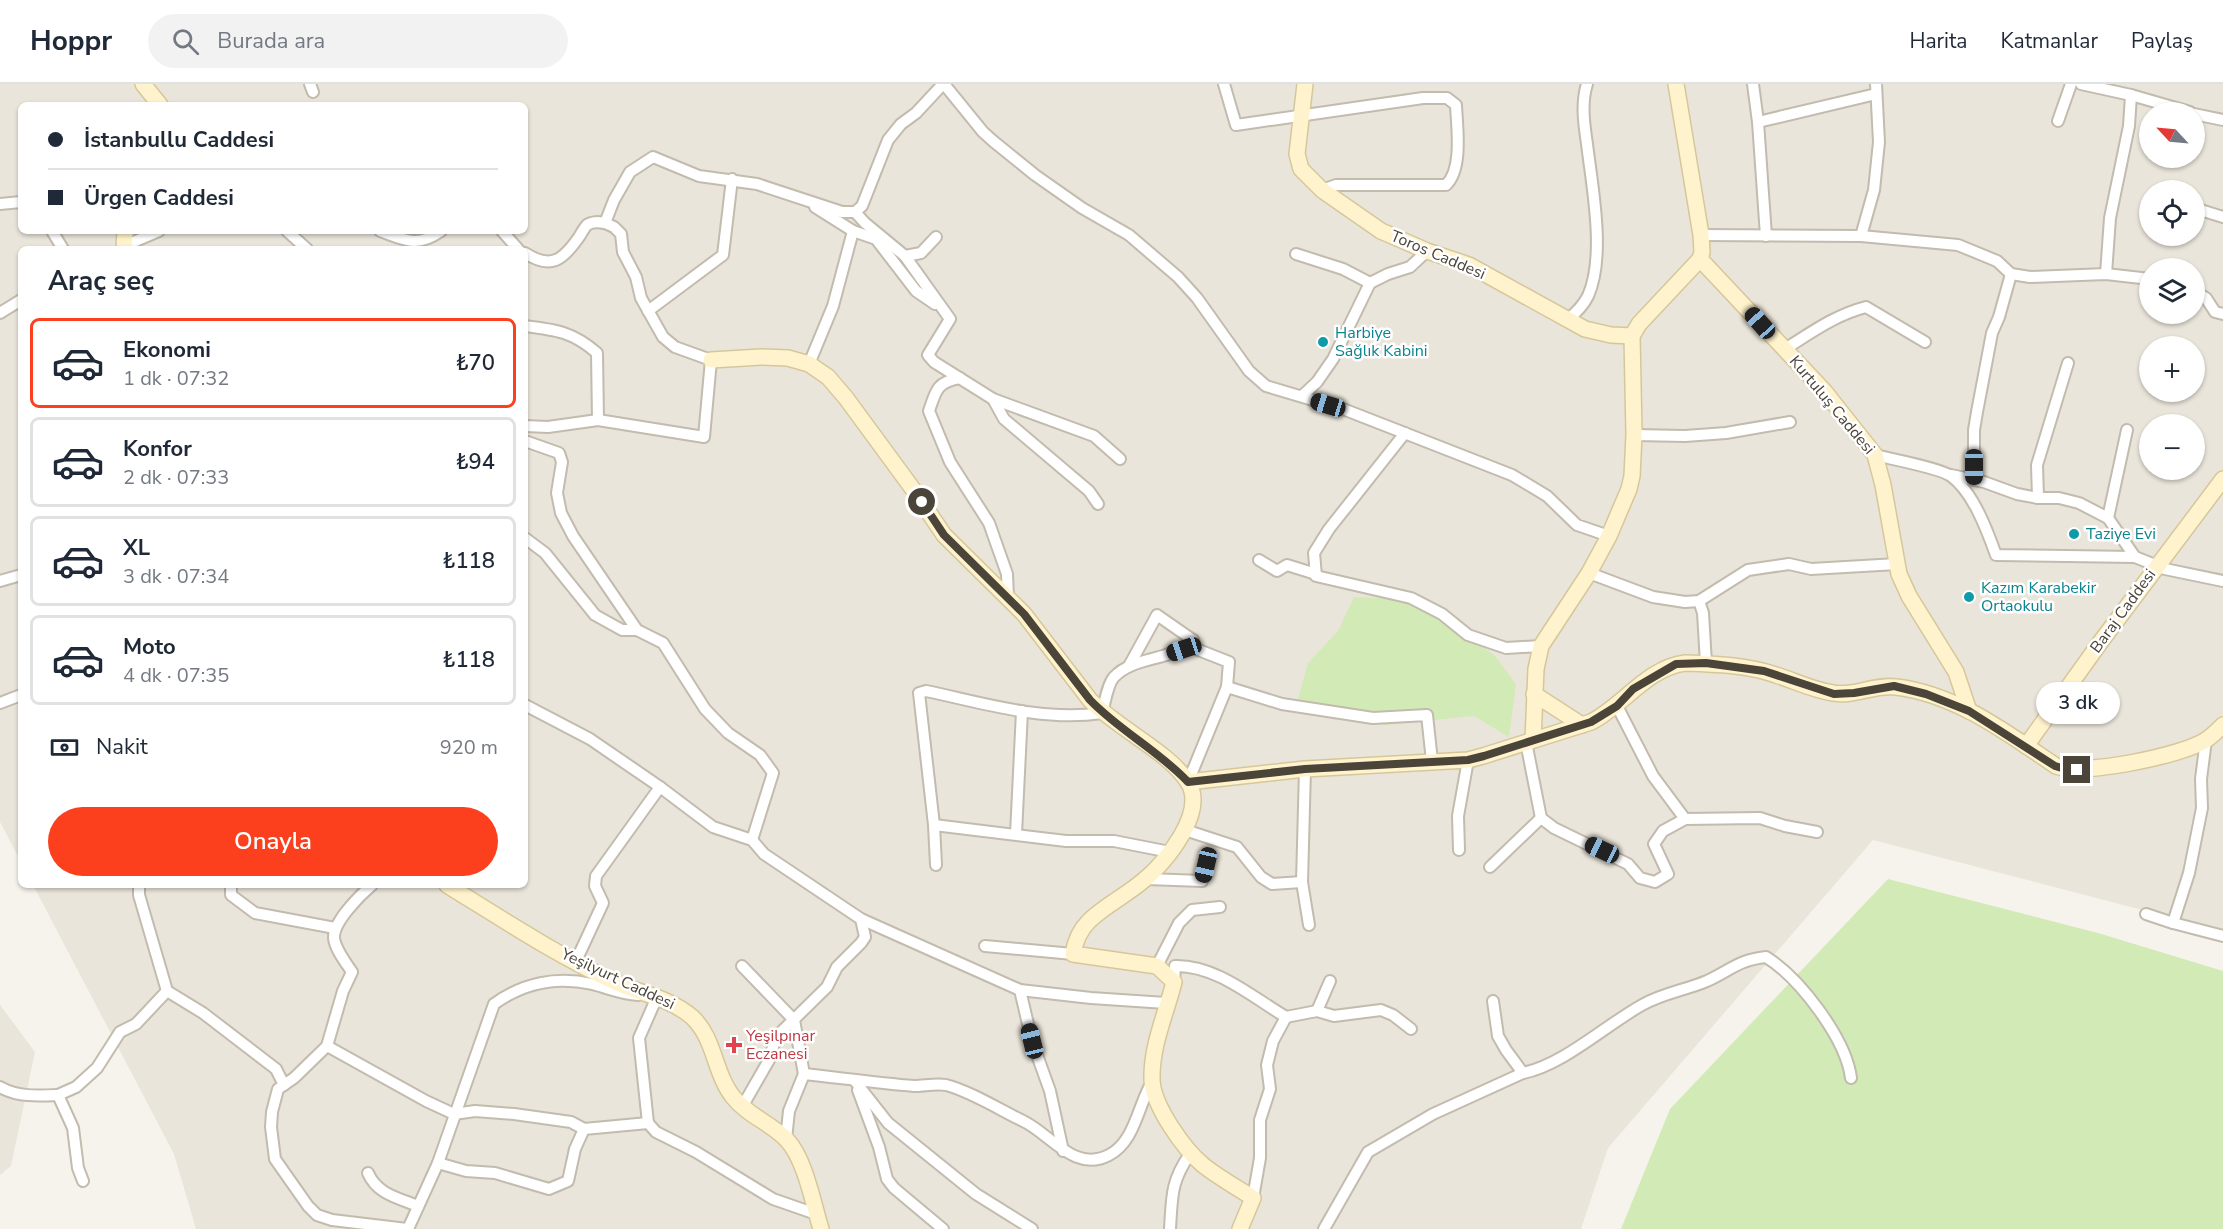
<!DOCTYPE html>
<html lang="tr">
<head>
<meta charset="utf-8">
<style>
  body { margin:0; font-family:"Nunito Sans",sans-serif; background:#f2f2f3; color:#1f2937; height:100vh; display:flex; flex-direction:column; font-size:22px; white-space:nowrap }
  * { box-sizing:border-box; margin:0 }
  p { font-size:20px; color:#747a83 }
  .icon { flex:none; width:33px; height:33px; fill:none; stroke:currentColor; stroke-width:2; stroke-linecap:round; stroke-linejoin:round }
  .map { position:relative; flex:1; overflow:hidden }
  .panel { position:absolute; left:18px; top:162px; width:510px; height:642px; display:flex; flex-direction:column; background:#fff; border-radius:9px; box-shadow:0 2px 4px #0004 }
  .panel>* { flex:none }
  .guide { position:absolute; left:18px; top:18px; width:510px; height:132px; border-radius:9px; box-shadow:0 2px 4px #0004; display:grid; align-content:center; height:132px; padding:0 30px; background:#fff }
  .needle { width:39px; rotate:296deg }
  .buttons { position:absolute; left:2139px; top:18px; display:grid; gap:12px }
  .buttons a { display:grid; place-items:center; width:66px; height:66px; border-radius:50%; background:#fff; box-shadow:0 2px 4px #0004; font-size:30px }
  .end { position:absolute; width:27px; height:27px; margin:-14px; border:8px solid #4b4439; background:#fff; box-shadow:0 0 0 3px #fff }
  .from { border-radius:50% }
  .bubble { position:absolute; height:42px; border-radius:21px; background:#fff; box-shadow:0 2px 4px #0004; font-size:20px; font-weight:600; line-height:42px; text-align:center }
  .car { position:absolute; width:18px; height:36px; margin:-18px -9px; border-radius:8px; box-shadow:0 0 4px 2px #0007; background:linear-gradient(#222 24%,#8ab4d8 0 40%,#222 0 76%,#8ab4d8 0 86%,#222 0) }
  .guide b { display:flex; align-items:center; gap:21px; height:57px; font-size:22px }
  .guide b+b { border-top:2px solid #e0e1e3 }
  .guide i { width:15px; height:15px; background:#1f2937 }
  ul { padding:0; list-style:none }
  li { display:flex; align-items:center; gap:18px; height:90px; margin:0 12px 9px; padding:0 18px; border:3px solid #e0e1e3; border-radius:9px }
  li div { flex:1 }
  li b { display:block; font-size:22px }
  li em { font-style:normal; font-weight:600 }
  li.selected { border-color:#fc3f1d }
  li>.icon { width:54px; height:54px; stroke-width:1.5 }
  h2 { padding:0 30px; font-size:27px; line-height:72px }
  .pay { display:flex; align-items:center; gap:15px; height:66px; padding:0 30px; font-size:22px }
  .pay p { margin-inline-start:auto }
  .cta { display:flex; gap:12px; margin-top:auto; padding:12px 30px }
  .cta a { flex:1; height:69px; border-radius:36px; background:#fc3f1d; color:#fff; font-size:24px; font-weight:600; line-height:69px; text-align:center }
  header { display:flex; align-items:center; gap:36px; box-sizing:border-box; height:84px; padding:0 30px; background:#fff; border-bottom:2px solid #e0e1e3 }
  header strong { font-size:28px }
  nav { display:flex; gap:33px; margin-inline-start:auto; font-size:21px }
  .search { width:420px; height:54px; background:#f2f2f3; display:flex; align-items:center; gap:15px; box-sizing:border-box; padding:0 21px; border-radius:33px; color:#747a83; font-size:22px }
  .map>svg:first-child { display:block }
</style>
</head>
<body>
<header>
<strong>Hoppr</strong>
<div class="search"><svg class="icon" aria-label="search" viewBox="0 0 24 24"><circle cx="10" cy="10" r="6"/><path d="M15 15l6 6"/></svg>Burada ara</div>
<nav><a>Harita</a><a>Katmanlar</a><a>Paylaş</a></nav>
</header>
<div class="map">
<svg width="2223" height="1145" viewBox="0 0 2223 1145">
  <rect width="100%" height="100%" fill="#f6f3ec"/>
  <g fill="#eae5da" fill-rule="evenodd">
    <path d="M0,0h2223v847l-350,-91 -265,308 -27,81h-1385l-22,-75 -141,-269h492v-636h-504v613l-21,-40zM21,21h504v126h-504zM2150,28h44v46h-44zM2150,106h44v46h-44zM2150,184h44v46h-44zM2150,262h44v46h-44zM2150,340h44v46h-44z"/>
    <polygon points="0,921 35,968 11,1082 0,1091"/>
  </g>
  <g fill="#d2eab5">
    <polygon points="1354,513 1405,515 1452,540 1495,572 1516,600 1509,653 1474,632 1386,641 1295,626 1308,579 1338,547"/>
    <polygon points="1888,795 2098,849 2223,887 2223,1145 1621,1145 1670,1025"/>
  </g>
  <g fill="none" stroke-linecap="round" stroke-linejoin="round">
    <g stroke="#c2bbae" stroke-width="14">
      <g id="street">
        <polyline points="310,0 313,8"/>
        <polyline points="943,0 916,29 901,40 888,56 862,122 855,128 865,139 905,172 950,235 928,271 934,278 993,315 1004,335 1089,407 1098,420"/>
        <polyline points="944,0 983,48 993,57 1035,91 1082,124 1129,151 1178,193 1197,214 1249,287 1266,302 1343,325 1512,391 1547,412 1577,441 1609,452"/>
        <path d="M1224,0l12,41 187,-27h24l9,7c1,23 7,64 -10,80h-110l-14,5"/>
        <polyline points="1753,0 1758,38 1766,152"/>
        <polyline points="2081,0 2131,11 2190,28"/>
        <polyline points="2194,30 2223,36"/>
        <polyline points="2058,37 2071,0"/>
        <polyline points="1758,38 1876,10"/>
        <polyline points="0,120 21,118"/>
        <polyline points="815,123 853,147 876,155 916,207 935,220"/>
        <polyline points="2194,124 2223,133"/>
        <polyline points="52,147 63,165"/>
        <polyline points="287,147 307,165"/>
        <path d="M380,147c25,9 37,17 61,0"/>
        <polyline points="502,147 518,165"/>
        <polyline points="1701,151 1861,152 1958,161 1997,177 2011,190 2030,193 2106,190 2150,195"/>
        <polyline points="1861,152 1874,106 1879,58 1876,0"/>
        <polyline points="124,162 159,147"/>
        <path d="M525,169c26,17 38,7 54,-16 2,-3 5,-9 8,-12 5,-4 12,-3 18,-2"/>
        <polyline points="1296,170 1343,185 1370,199"/>
        <polyline points="905,172 921,169 936,153"/>
        <polyline points="2106,190 2110,134 2129,42 2131,11"/>
        <polyline points="2194,207 2206,214 2215,228 2223,230"/>
        <polyline points="648,227 723,171 732,95"/>
        <polyline points="0,229 21,216"/>
        <path d="M1567,236c9,-7 16,-14 21,-24 18,-40 4,-110 -1,-152 -3,-20 -6,-41 0,-60"/>
        <path d="M525,242c32,4 48,6 72,27l1,67"/>
        <path d="M1785,265c27,-17 50,-34 81,-42l59,35"/>
        <polyline points="809,280 833,222 853,147"/>
        <path d="M960,294c-23,4 -24,12 -31,33l21,51 39,61 18,51 1,23"/>
        <polyline points="1302,312 1317,298 1333,275 1370,199 1388,190 1410,183 1427,167"/>
        <polyline points="993,315 1094,352 1120,375"/>
        <polyline points="525,342 548,343 598,336 704,353 711,276 675,263 663,253 641,214 636,193 623,168 621,150 614,143 605,139 614,116 630,88 653,73 699,92 757,100 842,128 855,128"/>
        <polyline points="1405,349 1329,445 1314,469 1316,492 1411,514 1442,530 1468,551 1506,564 1541,562"/>
        <polyline points="1634,351 1685,352 1726,349 1790,338"/>
        <polyline points="525,357 559,369 562,378 557,409 561,429 573,452 637,546 663,559 705,625 728,649 760,671 773,689 752,756"/>
        <path d="M1875,371c16,4 65,13 76,21 22,16 36,54 45,79l139,2 30,12 58,12"/>
        <polyline points="1951,391 1984,398 2017,410 2038,414 2059,414 2079,419 2108,434 2135,473"/>
        <polyline points="1974,396 1974,346 1977,328 1992,249 1999,233 2011,190"/>
        <polyline points="2038,414 2037,381 2068,279"/>
        <polyline points="2108,434 2127,346"/>
        <polyline points="525,454 545,469 595,531 622,546 637,546"/>
        <polyline points="1259,476 1277,487 1287,481 1316,490"/>
        <polyline points="1589,489 1653,513 1685,518 1699,517 1748,486 1789,480 1811,485 1897,480"/>
        <polyline points="0,497 21,491"/>
        <polyline points="1699,517 1703,529 1706,579"/>
        <polyline points="1129,582 1157,531 1193,556 1196,565 1229,578 1227,603 1188,698"/>
        <polyline points="1227,603 1282,620 1373,634 1427,631 1432,677"/>
        <polyline points="0,619 21,611"/>
        <polyline points="525,621 590,655 660,703 713,743 752,756 764,770 861,835 1020,906 1091,914 1166,919"/>
        <polyline points="1526,658 1541,734 1554,744 1628,780 1640,794 1655,798 1668,790 1654,760 1663,747 1685,735 1653,692 1617,622"/>
        <polyline points="1305,685 1302,798 1309,841"/>
        <polyline points="1685,735 1760,734 1785,742 1817,748"/>
        <polyline points="934,741 1066,757 1114,757 1170,768"/>
        <polyline points="1185,746 1237,763 1261,793 1272,800 1302,798"/>
        <polyline points="1016,750 1022,627"/>
        <polyline points="1459,766 1458,732 1468,676"/>
        <path d="M936,781l-2,-40 -15,-132 7,-2c58,12 117,31 176,22 3,-10 5,-28 12,-36 21,-22 58,-15 79,-37"/>
        <polyline points="1490,783 1541,734"/>
        <polyline points="1147,795 1202,797 1206,781"/>
        <polyline points="139,801 139,811 167,907 203,929 276,985 284,1001"/>
        <polyline points="231,801 231,811 255,829 335,844"/>
        <path d="M372,801c-12,10 -39,37 -38,53 1,11 12,25 18,34l-9,19 -16,55 -33,32 -16,11 -6,23 -1,15 4,32 33,47 9,9 15,5 75,9"/>
        <polyline points="2146,830 2173,839 2189,789 2202,724 2201,695 2206,656"/>
        <polyline points="2173,839 2223,852"/>
        <polyline points="985,862 1073,870"/>
        <polyline points="576,877 603,819 595,802 596,792 660,703"/>
        <polyline points="742,882 794,936 804,990"/>
        <polyline points="1157,882 1179,839 1192,826 1220,823"/>
        <path d="M1174,898l1,-16c41,-1 77,31 111,51l-13,24 -6,24 3,24 -10,31v38l-7,40"/>
        <polyline points="1020,906 1032,957 1050,1007 1063,1067"/>
        <polyline points="1493,917 1498,952 1506,966 1523,989"/>
        <polyline points="1317,927 1330,897"/>
        <polyline points="1286,933 1317,927 1334,932 1381,926 1393,931 1411,945"/>
        <polyline points="327,962 426,1017 454,1030 475,1027 514,1030 571,1038 584,1045"/>
        <polyline points="855,997 888,1039 976,1110 1032,1145"/>
        <path d="M0,1003c18,10 37,9 58,8l15,33 5,40 5,13"/>
        <polyline points="858,1006 879,1063 887,1095 894,1104 943,1145"/>
        <polyline points="58,1011 76,1003 97,984 120,948 136,940 167,907"/>
        <polyline points="742,1023 769,976 776,953 827,903 837,883 861,859 865,853 861,835"/>
        <polyline points="648,1039 639,954 657,913 654,912"/>
        <path d="M786,1055l3,-28 15,-37c37,4 73,9 110,12 10,0 22,-3 32,-1 24,6 56,26 79,37 26,13 50,51 84,33 26,-13 29,-50 43,-73"/>
        <polyline points="438,1079 466,1087 495,1089 549,1105 568,1097 575,1065 584,1045 648,1039 656,1048 696,1068 773,1115 816,1130"/>
        <path d="M368,1089c9,21 30,25 50,33"/>
        <path d="M408,1145l30,-66 56,-159c29,-21 63,-28 98,-20 16,4 29,10 46,11"/>
        <path d="M1170,1145c2,-33 1,-48 20,-75"/>
        <path d="M1324,1145l44,-77 65,-38 90,-41c40,-8 83,-48 119,-68 21,-12 44,-15 65,-24 24,-11 31,-21 59,-24 34,21 80,82 85,121"/>
      </g>
    </g>
    <g stroke="#d6c79b" stroke-width="18">
      <g id="secondary">
        <polyline points="143,0 160,21"/>
        <polyline points="1305,0 1297,70 1301,85 1322,106 1381,147 1427,167 1469,181 1585,245 1611,251 1632,252"/>
        <polyline points="124,165 125,147"/>
        <polyline points="1700,175 1825,308 1875,371 1883,401 1899,490 1909,512 1956,588 1969,627"/>
        <path d="M711,276l50,-3 27,1 21,6 19,13 18,21 69,94 29,43 80,79 66,86c27,28 79,52 98,82 19,30 -22,80 -44,98 -17,15 -39,25 -55,41 -9,9 -14,20 -16,33l84,12 17,16c-8,32 -23,64 -22,98 1,26 32,69 51,85 15,12 33,22 50,33l-13,31"/>
        <polyline points="1534,610 1582,641"/>
        <polyline points="1533,656 1536,585 1541,562 1589,489 1609,452 1629,405 1632,392 1634,351 1632,252 1639,240 1700,175 1702,168 1701,151 1676,0"/>
        <polyline points="2026,662 2102,556 2223,395"/>
        <path d="M1188,698l117,-13 163,-9 15,-4 108,-34c32,-16 56,-54 94,-59 30,1 62,2 91,12 19,6 37,15 57,18 21,4 41,-9 63,-6 60,7 111,46 160,79 25,10 126,-10 150,-26 6,-4 12,-10 17,-15"/>
        <path d="M447,801c55,34 111,71 170,98 25,11 53,15 75,34 23,21 22,56 41,80 15,19 38,26 54,43 18,19 26,63 34,89"/>
      </g>
    </g>
    <use href="#street" stroke="#fff" stroke-width="10"/>
    <use href="#secondary" stroke="#fff3cd" stroke-width="15"/>
  </g>
  <g fill="none" stroke-linecap="round" stroke-linejoin="round">
    <path stroke="#4b4439" stroke-width="8" d="M922,418l22,33 80,79 66,86c30,31 69,51 98,82l117,-13 163,-9 16,-4 107,-34 26,-16 16,-17 43,-25 30,-1 58,8 70,23 20,-1 40,-7 32,8 43,17 86,55 10,3 12,1"/>
  </g>
  <g fill="#0f9aa8" stroke="#fff" stroke-width="2">
    <circle cx="1323" cy="258" r="6"/>
    <circle cx="2074" cy="450" r="6"/>
    <circle cx="1969" cy="513" r="6"/>
  </g>
  <path fill="#e0444e" stroke="#fff" stroke-width="2" d="M731 952h6v6h6v6h-6v6h-6v-6h-6v-6h6z"/>
  <g text-anchor="middle" dominant-baseline="central" stroke-width="5" stroke-linejoin="round" paint-order="stroke">
    <g font-size="16" fill="#4b4439" stroke="#fff">
      <text transform="translate(1438 171) rotate(23)">Toros Caddesi</text>
      <text transform="translate(1832 321) rotate(50)">Kurtuluş Caddesi</text>
      <text transform="translate(2123 527) rotate(-54)">Baraj Caddesi</text>
      <text transform="translate(618 895) rotate(25)">Yeşilyurt Caddesi</text>
    </g>
    <g font-size="16" fill="#0d838f" stroke="#fff" text-anchor="start">
      <text x="1335" y="249">Harbiye<tspan x="1335" dy="18">Sağlık Kabini</tspan></text>
      <text x="2086" y="450">Taziye Evi</text>
      <text x="1981" y="504">Kazım Karabekir<tspan x="1981" dy="18">Ortaokulu</tspan></text>
    </g>
    <g font-size="16" fill="#be3a42" stroke="#fff" text-anchor="start">
      <text x="746" y="952">Yeşilpınar<tspan x="746" dy="18">Eczanesi</tspan></text>
    </g>
  </g>
</svg>
<div class="buttons">
<a><svg class="needle" viewBox="-14 -14 28 28"><path d="M0-13l5 13h-10z" fill="#e53935"/><path d="M0 13l5-13h-10z" fill="#747a83"/></svg></a>
<a><svg class="icon" aria-label="locate" viewBox="0 0 24 24"><circle cx="12" cy="12" r="6"/><path d="M12 2v4M12 18v4M2 12h4M18 12h4"/></svg></a>
<a><svg class="icon" aria-label="layers" viewBox="0 0 24 24"><path d="M12 4l9 5-9 5-9-5zM3 14l9 5 9-5"/></svg></a>
<a>+</a>
<a>−</a>
</div>
<i class="end from" style="left:922px;top:418px"></i>
<i class="end" style="left:2077px;top:686px"></i>
<div class="bubble" style="left:2036px;top:598px;width:84px">3 dk</div>
<i class="car" style="left:1760px;top:239px;rotate:318deg"></i>
<i class="car" style="left:1328px;top:321px;rotate:287deg"></i>
<i class="car" style="left:1974px;top:383px;rotate:180deg"></i>
<i class="car" style="left:1184px;top:565px;rotate:252deg"></i>
<i class="car" style="left:1602px;top:766px;rotate:295deg"></i>
<i class="car" style="left:1206px;top:781px;rotate:193deg"></i>
<i class="car" style="left:1032px;top:957px;rotate:346deg"></i>
<div class="guide">
<b><i class="from"></i>İstanbullu Caddesi</b>
<b><i></i>Ürgen Caddesi</b>
</div>
<section class="panel">
<h2>Araç seç</h2>
<ul>
<li class="selected"><svg class="icon" aria-label="car" viewBox="0 0 24 24"><path d="M5 17H2v-5l4-1 3-4h7l3 4 3 1v5h-3M9 17h6M6 11h13"/><circle cx="7" cy="17" r="2"/><circle cx="17" cy="17" r="2"/></svg><div><b>Ekonomi</b><p>1 dk · 07:32</p></div><em>₺70</em></li>
<li><svg class="icon" aria-label="car" viewBox="0 0 24 24"><path d="M5 17H2v-5l4-1 3-4h7l3 4 3 1v5h-3M9 17h6M6 11h13"/><circle cx="7" cy="17" r="2"/><circle cx="17" cy="17" r="2"/></svg><div><b>Konfor</b><p>2 dk · 07:33</p></div><em>₺94</em></li>
<li><svg class="icon" aria-label="car" viewBox="0 0 24 24"><path d="M5 17H2v-5l4-1 3-4h7l3 4 3 1v5h-3M9 17h6M6 11h13"/><circle cx="7" cy="17" r="2"/><circle cx="17" cy="17" r="2"/></svg><div><b>XL</b><p>3 dk · 07:34</p></div><em>₺118</em></li>
<li><svg class="icon" aria-label="car" viewBox="0 0 24 24"><path d="M5 17H2v-5l4-1 3-4h7l3 4 3 1v5h-3M9 17h6M6 11h13"/><circle cx="7" cy="17" r="2"/><circle cx="17" cy="17" r="2"/></svg><div><b>Moto</b><p>4 dk · 07:35</p></div><em>₺118</em></li>
</ul>
<div class="pay"><svg class="icon" aria-label="cash" viewBox="0 0 24 24"><path d="M3 7h18v10H3z"/><circle cx="12" cy="12" r="2"/></svg>Nakit<p>920 m</p></div>
<div class="cta"><a>Onayla</a></div>
</section>
</div>
</body>
</html>
